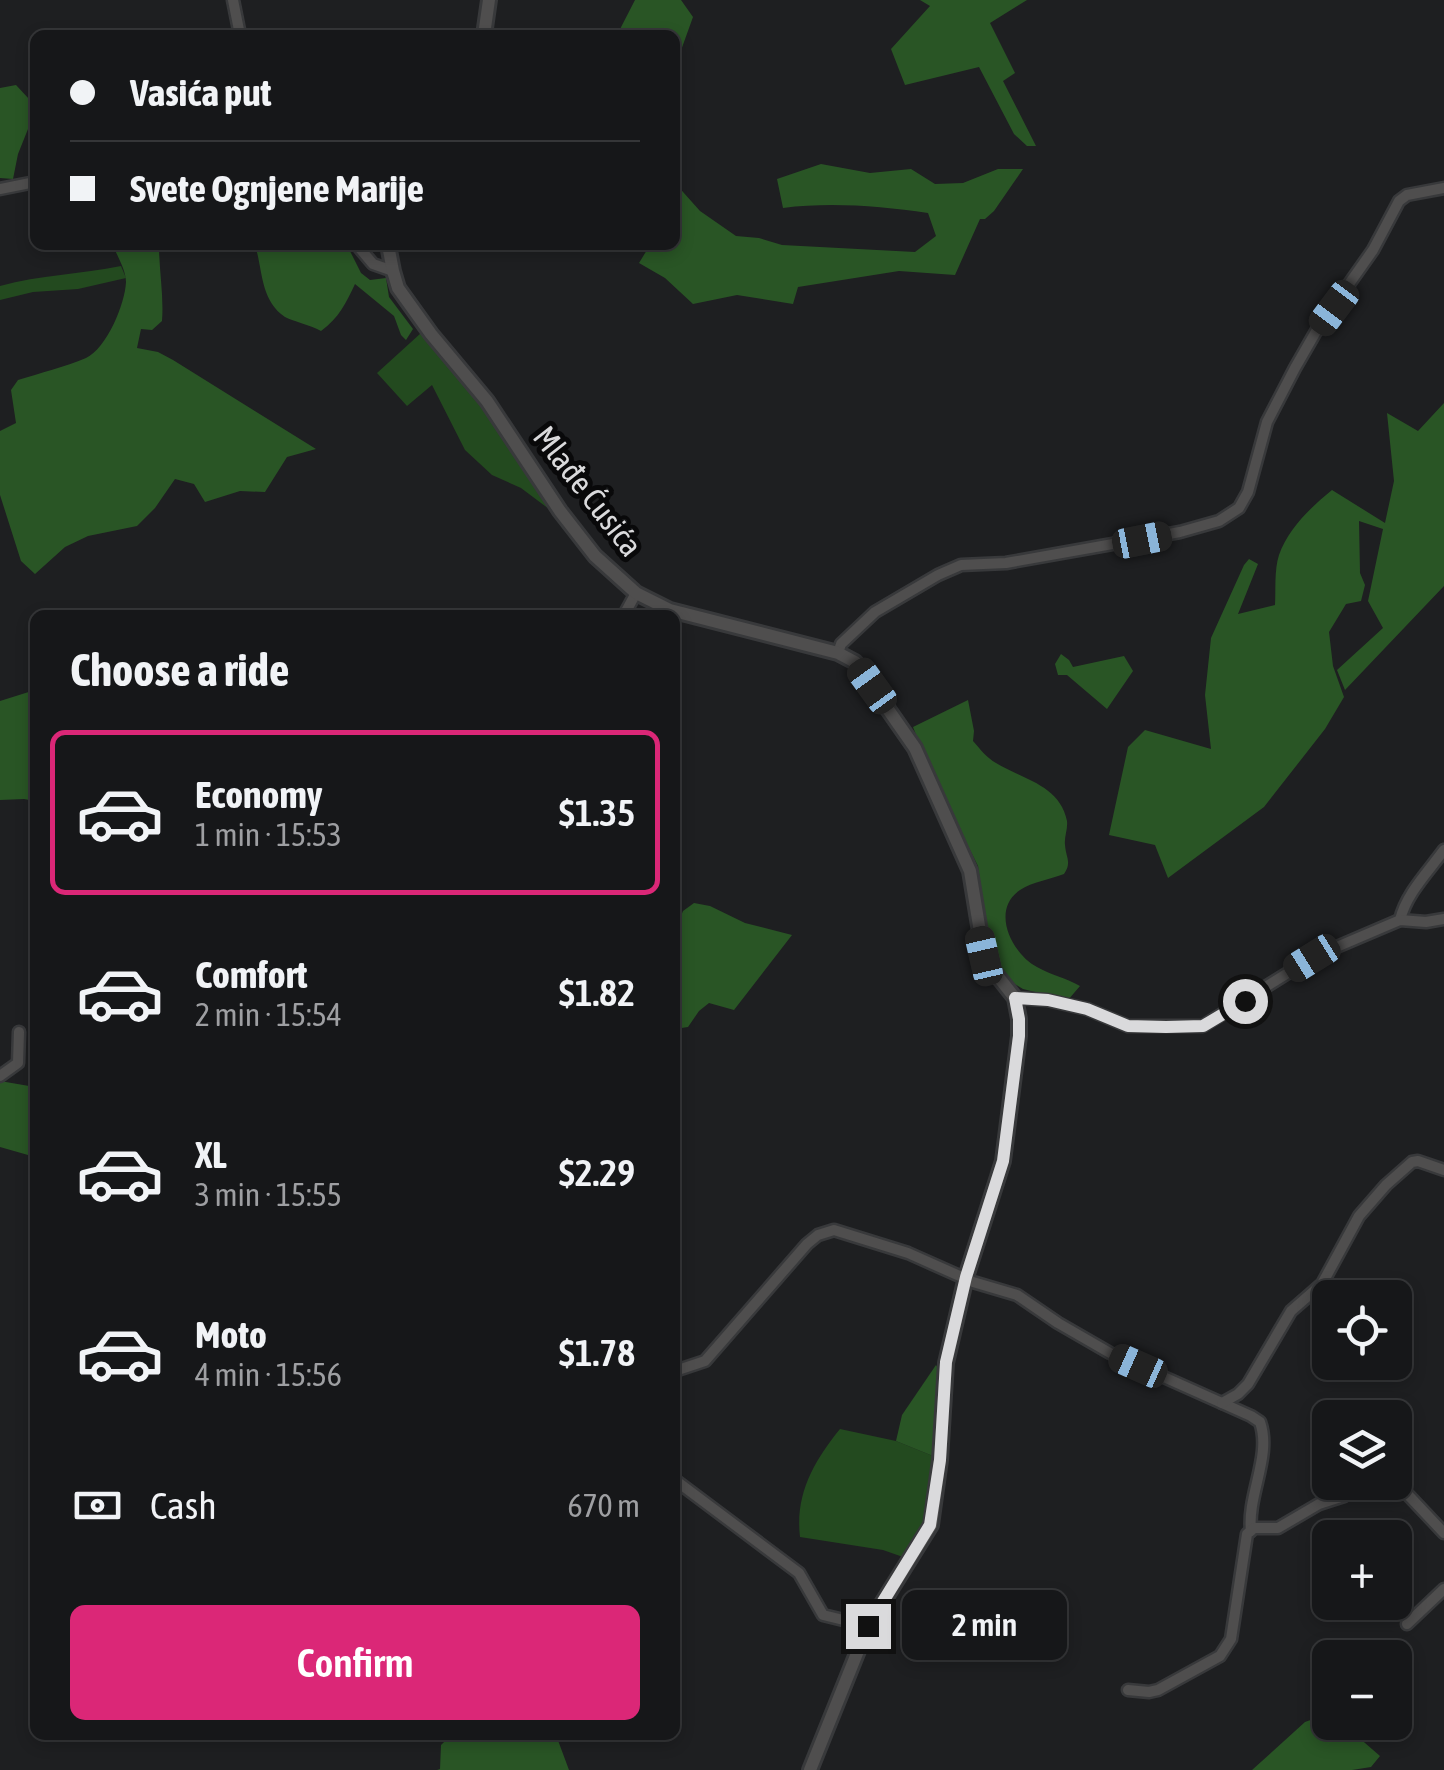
<!DOCTYPE html>
<html lang="en">
<head>
<meta charset="utf-8">
<style>
  body { margin:0; font-family:"Asap Condensed",sans-serif; background:#1f2022; color:#f1f3f6; height:100vh; display:flex; flex-direction:column; font-size:38px; white-space:nowrap }
  * { box-sizing:border-box; margin:0 }
  p { font-size:32px; color:#9e9fa2 }
  .icon { flex:none; width:55px; height:55px; fill:none; stroke:currentColor; stroke-width:2; stroke-linecap:round; stroke-linejoin:round }
  .map { position:relative; flex:1; overflow:hidden }
  .drawer { position:absolute; left:30px; top:610px; width:650px; height:1130px; display:flex; flex-direction:column; background:#161719; border-radius:15px; box-shadow:0 5px 15px #0003,0 0 0 2px #353638 }
  .drawer>* { flex:none }
  .hud { position:absolute; left:30px; top:30px; width:650px; height:220px; border-radius:15px; box-shadow:0 5px 15px #0003,0 0 0 2px #353638; display:grid; align-content:center; height:220px; padding:0 40px; background:#161719 }
  .tools { position:absolute; left:1312px; top:1280px; display:grid; gap:20px }
  .tools a { display:grid; place-items:center; width:100px; height:100px; border-radius:15px; background:#161719; box-shadow:0 5px 15px #0003,0 0 0 2px #353638; font-size:50px }
  .end { position:absolute; width:45px; height:45px; margin:-22px; border:12px solid #dadadc; background:#111; box-shadow:0 0 0 5px #111 }
  .from { border-radius:50% }
  .bubble { position:absolute; height:70px; border-radius:15px; background:#161719; box-shadow:0 5px 15px #0003,0 0 0 2px #353638; font-size:32px; font-weight:600; line-height:70px; text-align:center }
  .car { position:absolute; width:30px; height:60px; margin:-30px -15px; border-radius:12px; box-shadow:0 0 8px 2px #0007; background:linear-gradient(#222 24%,#8ab4d8 0 40%,#222 0 76%,#8ab4d8 0 86%,#222 0) }
  .hud b { display:flex; align-items:center; gap:35px; height:95px; font-size:38px }
  .hud b+b { border-top:2px solid #353638 }
  .hud i { width:25px; height:25px; background:#f1f3f6 }
  ul { padding:0; list-style:none }
  li { display:flex; align-items:center; gap:30px; height:165px; margin:0 20px 15px; padding:0 20px; border:5px solid transparent; border-radius:15px }
  li div { flex:1 }
  li b { display:block; font-size:38px }
  li em { font-style:normal; font-weight:600 }
  li.current { border-color:#db2777 }
  li>.icon { width:90px; height:90px; stroke-width:1.5 }
  h2 { padding:0 40px; font-size:45px; line-height:120px }
  .pay { display:flex; align-items:center; gap:25px; height:110px; padding:0 40px; font-size:38px }
  .pay p { margin-inline-start:auto }
  .primary-button { display:flex; gap:20px; margin-top:auto; padding:20px 40px }
  .primary-button a { flex:1; height:115px; border-radius:15px; background:#db2777; color:#fff; font-size:40px; font-weight:600; line-height:115px; text-align:center }
  .map>svg:first-child { display:block }
</style>
</head>
<body>
<div class="map">
<svg width="1444" height="1770" viewBox="0 0 1444 1770">
  <rect width="100%" height="100%" fill="#1e1f21"/>
  <g fill="#234a1f">
    <path d="M121,266l5,12 -48,11 -45,3 -33,8v-14c40,-11 81,-12 121,-20z"/>
    <polygon points="421,333 482,401 553,510 549,509 521,488 492,475 465,450 432,385 407,406 377,373"/>
    <path d="M840,1429l56,12 37,15 -3,45 -5,20 -22,36 -20,-7 -83,-13c-5,-43 14,-76 40,-108z"/>
  </g>
  <g fill="#295525">
    <polygon points="635,0 681,0 693,17 675,67 675,35 617,35"/>
    <polygon points="920,0 1027,0 990,23 1015,73 1003,81 1036,146 1027,146 1014,134 979,67 905,85 891,49 930,6"/>
    <polygon points="16,85 29,99 35,100 35,127 28,129 18,154 13,179 0,178 0,88"/>
    <path d="M821,164l49,9 41,-4 24,15 28,-1 35,-14h25l-29,42 -9,8h-5l-25,56 -56,-4 -101,16 -5,17 -56,-9 -44,9 -28,-26 -26,-15 11,-18h25v-62l25,28 36,25 23,2 23,7 133,7 21,-16 -8,-23c-48,-7 -98,-11 -145,-5l-6,-29z"/>
    <path d="M113,245h46c0,26 5,51 3,76l-10,9 -11,-1 -4,19 21,4 15,8 143,89 -29,8 -22,35 -25,-1 -35,11 -11,-18 -19,-5 -20,29 -18,18 -49,10 -23,11 -30,27 -14,-13 -21,-66v-64l16,-8 -5,-33 7,-10c22,-7 47,-13 68,-22 21,-10 39,-54 40,-76 0,-12 -9,-26 -13,-37z"/>
    <path d="M255,245h92l14,28 9,7 16,-2 3,19 24,32 -7,11 -5,-5 -7,-19 -39,-32c-9,19 -16,34 -34,47 -11,-6 -29,-10 -36,-14 -25,-17 -22,-47 -30,-72z"/>
    <path d="M1444,403v183l-99,104 -8,-20 46,-42 -15,-27 15,-72 -24,-8 1,52 5,12 -4,16 -15,3 -17,28 4,34 11,31 -19,32 -61,78 -96,71 -13,-33 -46,-10 19,-88 17,-17 66,19 -6,-54 6,-57 33,-73 5,-6 9,5 -20,50 37,-9c1,-16 -1,-34 4,-50 9,-26 32,-48 53,-65l53,33 9,-42 -7,-68 31,18z"/>
    <polygon points="1061,654 1069,660 1073,667 1124,656 1133,671 1107,709 1067,675 1058,675 1055,664"/>
    <polygon points="35,690 35,801 24,799 0,800 0,701"/>
    <path d="M968,700l6,31 -1,10c7,8 14,17 23,22 26,16 64,22 71,58 1,8 -3,16 -2,24 1,13 7,17 -1,29 -13,5 -32,8 -44,16 -30,20 -8,64 17,77 14,8 29,11 43,19l-12,14 -45,-11 -10,-6 -17,-23 -8,-19 -10,-75 -49,-97 -16,-42z"/>
    <polygon points="694,903 710,906 745,923 792,935 734,1010 709,1003 699,1011 688,1027 675,1029 675,931 683,911"/>
    <polygon points="0,1081 35,1087 35,1157 0,1147"/>
    <polygon points="936,1365 939,1370 933,1456 896,1441 902,1415"/>
    <polygon points="1330,1713 1330,1722 1342,1723 1380,1756 1371,1767 1352,1770 1252,1770 1305,1722"/>
    <polygon points="451,1735 556,1735 569,1770 437,1770 440,1769 441,1745"/>
  </g>
  <g fill="none" stroke-linecap="round" stroke-linejoin="round">
    <g stroke="#38393b" stroke-width="15">
      <g id="minor">
        <polyline points="233,0 240,35"/>
        <polyline points="0,189 35,182"/>
        <polyline points="357,245 373,264 393,271"/>
        <polyline points="624,615 636,593"/>
        <polyline points="838,653 841,644 875,612 938,575 961,565 1006,563 1180,532 1219,521 1239,508 1248,492 1267,422 1295,368 1318,328 1373,250 1399,201 1407,195 1444,188"/>
        <path d="M1400,920c6,-26 28,-48 44,-70"/>
        <polyline points="1015,998 1047,1000 1087,1009 1128,1026 1203,1026 1312,958 1332,949 1400,920 1426,922 1444,919"/>
        <polyline points="0,1076 18,1063 19,1032"/>
        <path d="M675,1371l30,-10 102,-117 11,-9 16,-5 74,23 65,29 44,13 41,28 52,30 141,63 9,6c12,34 -13,73 -9,109"/>
        <polyline points="1222,1403 1238,1394 1248,1384 1291,1311 1322,1284 1359,1216 1386,1185 1412,1162 1418,1161 1444,1170"/>
        <polyline points="675,1480 799,1573 823,1615 868,1626"/>
        <polyline points="1395,1481 1444,1533"/>
        <polyline points="1407,1624 1444,1589"/>
        <polyline points="1128,1690 1149,1692 1158,1690 1220,1656 1231,1639 1247,1534 1254,1528 1278,1528 1319,1504 1344,1496 1357,1486 1367,1482"/>
      </g>
    </g>
    <g stroke="#38393b" stroke-width="18">
      <g id="tertiary">
        <polyline points="484,35 489,0"/>
        <polyline points="388,245 393,271 398,288 431,334 487,401 560,511 595,556 636,593 670,610 838,653 855,662 915,748 970,871 984,956 992,969 1015,998 1019,1019 1019,1036 1003,1161 966,1277 946,1363 940,1460 931,1525 868,1626 810,1770"/>
      </g>
    </g>
    <use href="#minor" stroke="#4f4e4e" stroke-width="10"/>
    <use href="#tertiary" stroke="#4f4e4e" stroke-width="12"/>
  </g>
  <g fill="none" stroke-linecap="round" stroke-linejoin="round">
    <polyline stroke="#dadadc" stroke-width="12" points="868,1626 930,1525 940,1460 946,1362 966,1277 1003,1161 1019,1036 1019,1019 1015,998 1048,1000 1087,1009 1128,1026 1166,1027 1203,1026 1245,1001"/>
  </g>
  <g text-anchor="middle" dominant-baseline="central" stroke-width="10" stroke-linejoin="round" paint-order="stroke">
    <g font-size="32" fill="#dadadc" stroke="#09090a">
      <text transform="translate(588 491) rotate(52)">Mlađe Ćusića</text>
    </g>
  </g>
</svg>
<div class="tools">
<a><svg class="icon" aria-label="locate" viewBox="0 0 24 24"><circle cx="12" cy="12" r="6"/><path d="M12 2v4M12 18v4M2 12h4M18 12h4"/></svg></a>
<a><svg class="icon" aria-label="layers" viewBox="0 0 24 24"><path d="M12 4l9 5-9 5-9-5zM3 14l9 5 9-5"/></svg></a>
<a>+</a>
<a>−</a>
</div>
<i class="end from" style="left:1245px;top:1001px"></i>
<i class="end" style="left:868px;top:1626px"></i>
<div class="bubble" style="left:902px;top:1590px;width:165px">2 min</div>
<i class="car" style="left:1334px;top:308px;rotate:217deg"></i>
<i class="car" style="left:1142px;top:540px;rotate:79deg"></i>
<i class="car" style="left:872px;top:686px;rotate:324deg"></i>
<i class="car" style="left:984px;top:956px;rotate:347deg"></i>
<i class="car" style="left:1312px;top:958px;rotate:238deg"></i>
<i class="car" style="left:1138px;top:1366px;rotate:294deg"></i>
<div class="hud">
<b><i class="from"></i>Vasića put</b>
<b><i></i>Svete Ognjene Marije</b>
</div>
<section class="drawer">
<h2>Choose a ride</h2>
<ul>
<li class="current"><svg class="icon" aria-label="car" viewBox="0 0 24 24"><path d="M5 17H2v-5l4-1 3-4h7l3 4 3 1v5h-3M9 17h6M6 11h13"/><circle cx="7" cy="17" r="2"/><circle cx="17" cy="17" r="2"/></svg><div><b>Economy</b><p>1 min · 15:53</p></div><em>$1.35</em></li>
<li><svg class="icon" aria-label="car" viewBox="0 0 24 24"><path d="M5 17H2v-5l4-1 3-4h7l3 4 3 1v5h-3M9 17h6M6 11h13"/><circle cx="7" cy="17" r="2"/><circle cx="17" cy="17" r="2"/></svg><div><b>Comfort</b><p>2 min · 15:54</p></div><em>$1.82</em></li>
<li><svg class="icon" aria-label="car" viewBox="0 0 24 24"><path d="M5 17H2v-5l4-1 3-4h7l3 4 3 1v5h-3M9 17h6M6 11h13"/><circle cx="7" cy="17" r="2"/><circle cx="17" cy="17" r="2"/></svg><div><b>XL</b><p>3 min · 15:55</p></div><em>$2.29</em></li>
<li><svg class="icon" aria-label="car" viewBox="0 0 24 24"><path d="M5 17H2v-5l4-1 3-4h7l3 4 3 1v5h-3M9 17h6M6 11h13"/><circle cx="7" cy="17" r="2"/><circle cx="17" cy="17" r="2"/></svg><div><b>Moto</b><p>4 min · 15:56</p></div><em>$1.78</em></li>
</ul>
<div class="pay"><svg class="icon" aria-label="cash" viewBox="0 0 24 24"><path d="M3 7h18v10H3z"/><circle cx="12" cy="12" r="2"/></svg>Cash<p>670 m</p></div>
<div class="primary-button"><a>Confirm</a></div>
</section>
</div>
</body>
</html>
